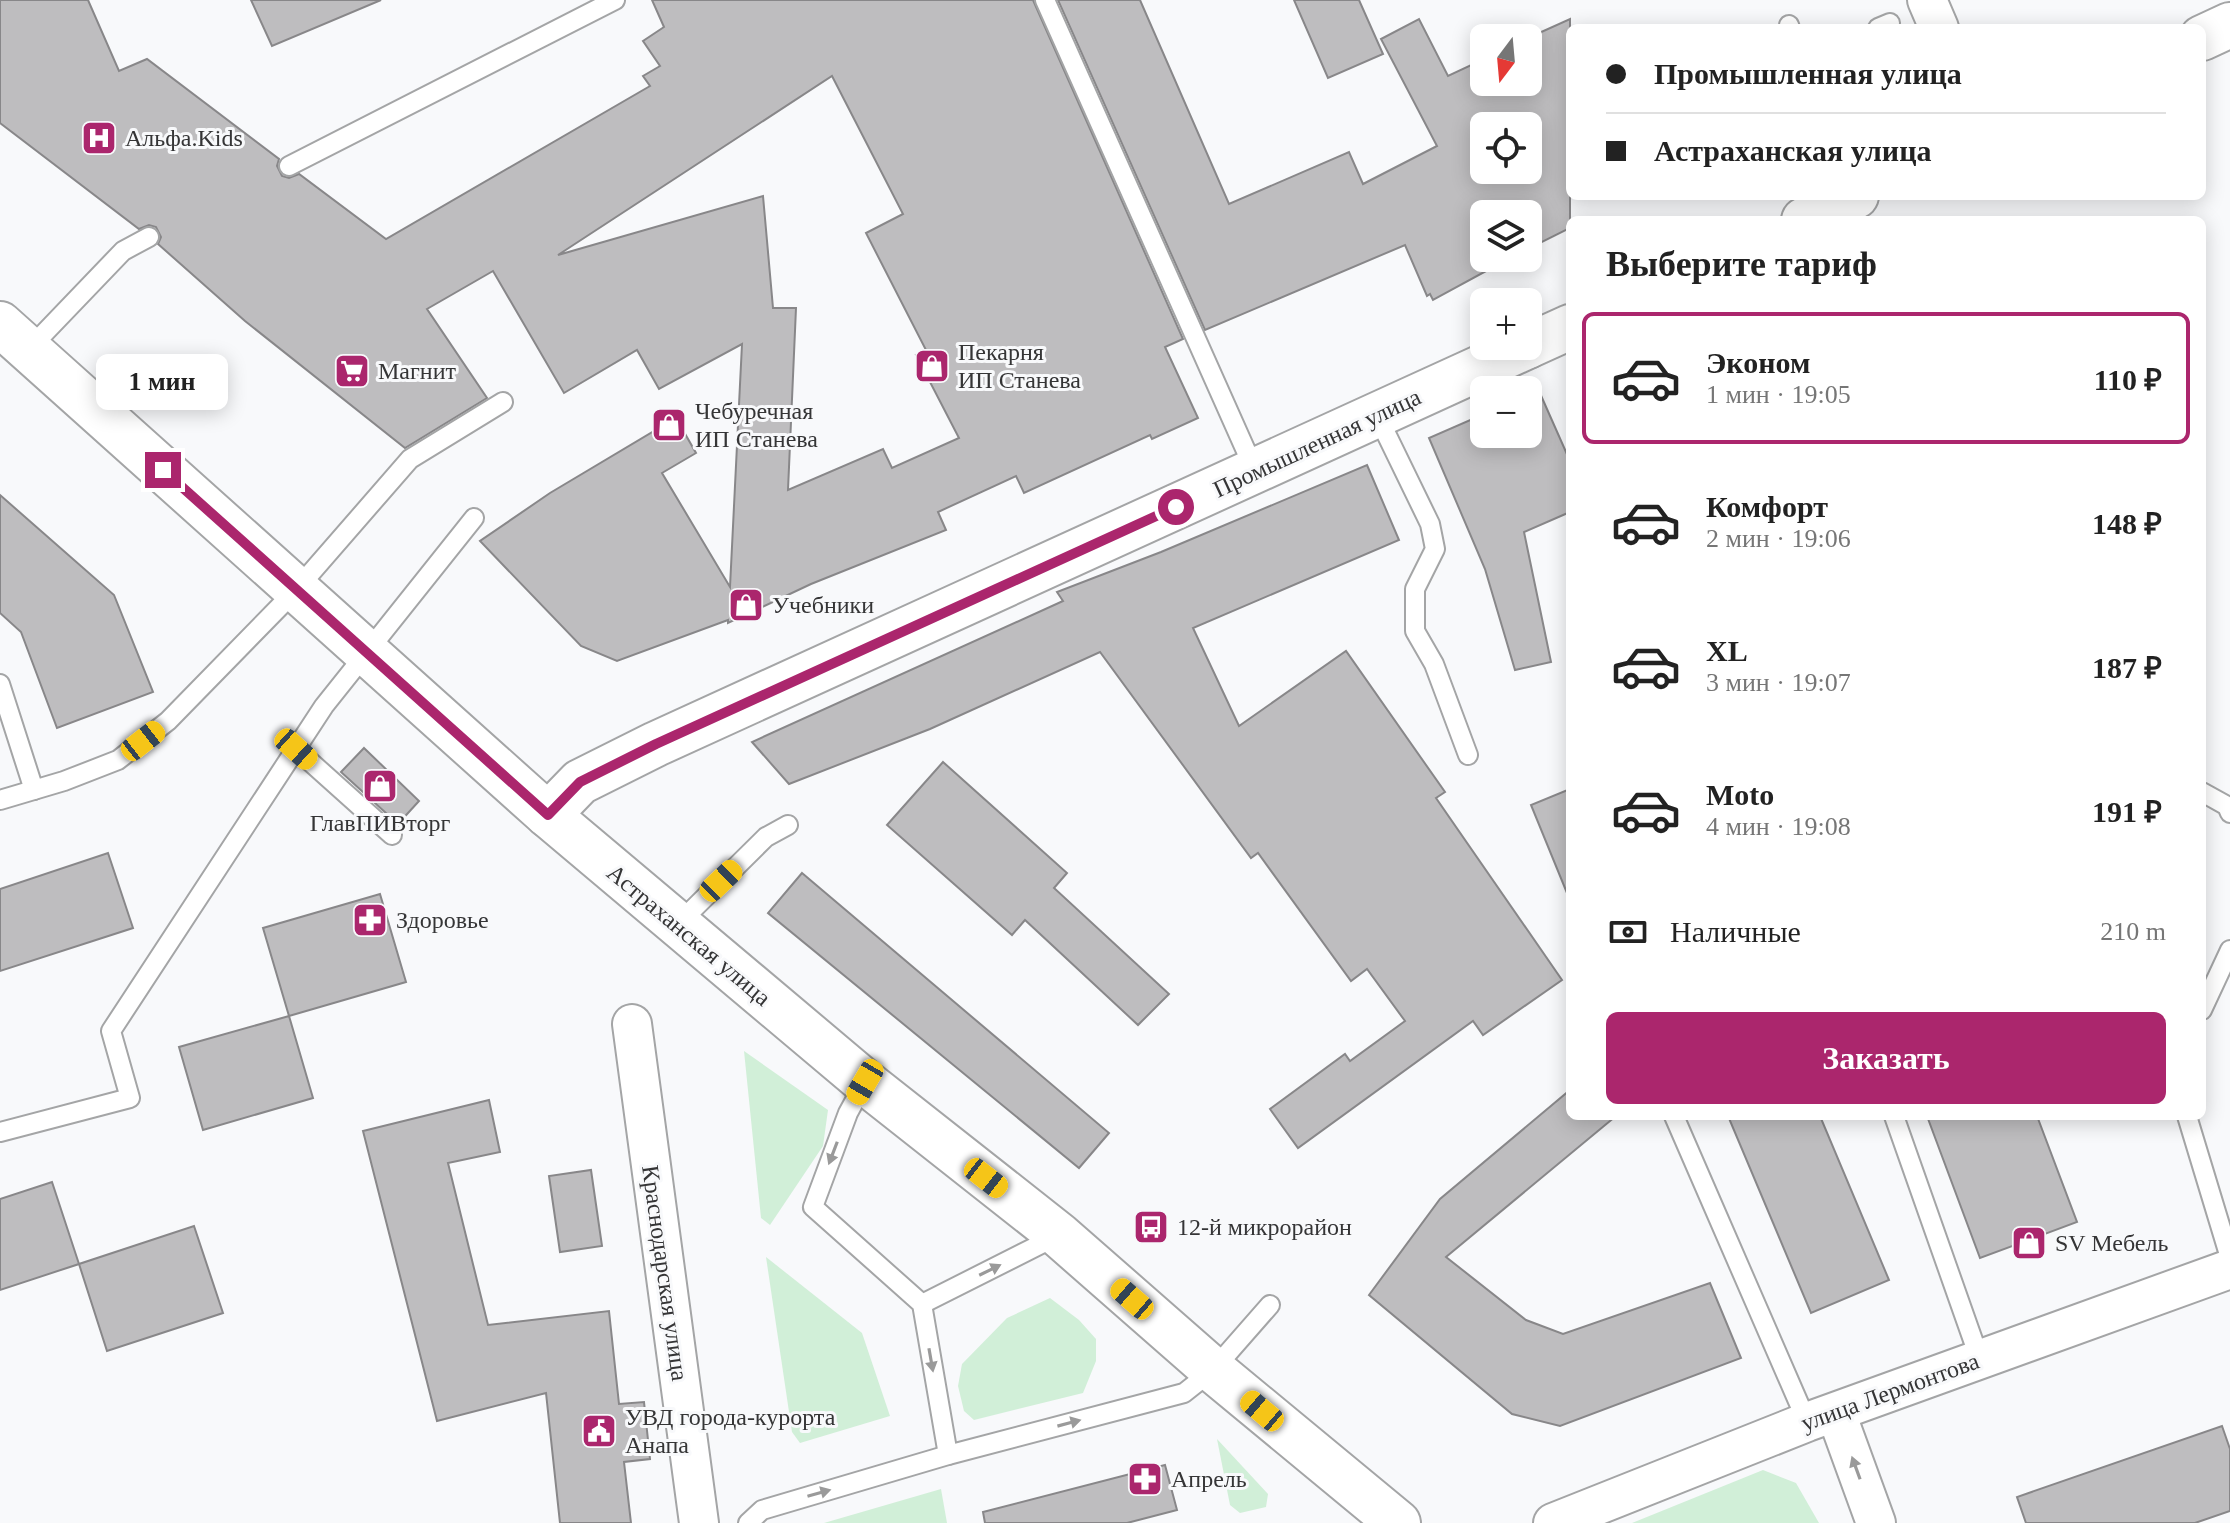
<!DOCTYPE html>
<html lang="ru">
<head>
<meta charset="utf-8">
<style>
  body { margin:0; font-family:"Times New Roman",serif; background:#f6f6f6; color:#222; height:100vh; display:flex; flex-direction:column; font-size:30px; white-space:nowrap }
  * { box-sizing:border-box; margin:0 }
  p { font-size:26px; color:#767676 }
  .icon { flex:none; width:44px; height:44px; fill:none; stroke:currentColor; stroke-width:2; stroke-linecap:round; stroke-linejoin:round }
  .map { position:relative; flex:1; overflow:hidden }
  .details { position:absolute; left:1566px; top:216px; width:640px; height:904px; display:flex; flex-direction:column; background:#fff; border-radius:12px; box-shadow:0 4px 20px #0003 }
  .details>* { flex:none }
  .banner { position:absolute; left:1566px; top:24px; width:640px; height:176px; border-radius:12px; box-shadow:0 4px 20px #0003; display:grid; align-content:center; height:176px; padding:0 40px; background:#fff }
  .needle { width:52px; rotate:196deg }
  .buttons { position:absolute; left:1470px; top:24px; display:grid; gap:16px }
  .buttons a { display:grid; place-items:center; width:72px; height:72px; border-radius:12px; background:#fff; box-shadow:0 4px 20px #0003; font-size:40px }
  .end { position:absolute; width:36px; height:36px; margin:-18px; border:10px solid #ab266d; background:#fff; box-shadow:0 0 0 4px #fff }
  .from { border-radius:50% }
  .bubble { position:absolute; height:56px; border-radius:12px; background:#fff; box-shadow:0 4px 20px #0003; font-size:26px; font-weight:700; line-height:56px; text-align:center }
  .car { position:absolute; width:24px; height:48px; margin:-24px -12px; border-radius:10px; box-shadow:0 0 6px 2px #0007; background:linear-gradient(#f5c518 24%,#345 0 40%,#f5c518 0 76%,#345 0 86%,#f5c518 0) }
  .banner b { display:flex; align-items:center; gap:28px; height:76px; font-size:30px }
  .banner b+b { border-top:2px solid #e0e0e0 }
  .banner i { width:20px; height:20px; background:#222 }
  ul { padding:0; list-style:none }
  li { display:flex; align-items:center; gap:24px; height:132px; margin:0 16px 12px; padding:0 24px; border:4px solid transparent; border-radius:12px }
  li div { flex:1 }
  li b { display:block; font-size:30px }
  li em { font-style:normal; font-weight:700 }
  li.selected { border-color:#ab266d }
  li>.icon { width:72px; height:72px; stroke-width:1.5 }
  h2 { padding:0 40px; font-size:36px; line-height:96px }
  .pay { display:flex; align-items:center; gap:20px; height:88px; padding:0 40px; font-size:30px }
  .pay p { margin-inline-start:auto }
  .primary-button { display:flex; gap:16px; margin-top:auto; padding:16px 40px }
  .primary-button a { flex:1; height:92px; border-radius:12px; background:#ab266d; color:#fff; font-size:32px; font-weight:700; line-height:92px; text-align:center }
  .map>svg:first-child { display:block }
</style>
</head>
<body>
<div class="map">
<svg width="2230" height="1523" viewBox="0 0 2230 1523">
  <rect width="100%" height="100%" fill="#f8f9fb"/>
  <g fill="#d1efd8">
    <polygon points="744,1051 828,1110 823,1146 770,1225 761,1218"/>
    <polygon points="766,1257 862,1333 890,1416 800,1443 792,1432"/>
    <polygon points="1050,1298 1079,1320 1096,1339 1096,1361 1083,1393 974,1420 964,1411 958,1386 962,1364 1007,1318"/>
    <polygon points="1217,1439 1268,1494 1266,1507 1240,1513 1230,1505"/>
    <polygon points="1763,1470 1796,1483 1819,1523 1632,1523"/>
    <polygon points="941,1489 947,1523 824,1523"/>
  </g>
  <g fill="#bebdbf" stroke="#888789" stroke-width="2" fill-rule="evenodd">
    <path d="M0,0h88l31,71 28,-12 132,100 -2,7 5,10 7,2 10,-4 87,65 264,-153 -7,-10 17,-10 -17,-25 21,-14 -12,-27h381l150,339 -18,8 33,71 -46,21 -2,-4 -126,58 -8,-17 -78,36 8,18 -135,54 -83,39v-3l-111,41 -36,-15 -101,-105 70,-48 126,-75 20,35 -34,20 68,114 12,-243 -83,45 -22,-39 -73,43 -71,-122 -66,38 60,89 -82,50 -160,-127 -87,-77 3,-7 -5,-10 -7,-2 -10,4 -139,-106zM832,76l71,138 -37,19 60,117 -10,5 43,83 -67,30 -9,-19 -95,41 8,-182h-23l-10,-112 -205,59z"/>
    <polygon points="251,0 381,0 272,46"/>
    <path d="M1058,0h82l89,204 120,-52 14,32 74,-38 -56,-107 38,-20 29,57 36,-17v23h44v-44l42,-19v209l-42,21v-35h-44v44h26l-77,42 -3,-6 -3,2 -22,-51 -200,85zM1484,126h44v44h-44z"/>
    <polygon points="1294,0 1359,0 1383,54 1328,78"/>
    <polygon points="1539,391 1570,461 1570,512 1524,532 1551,662 1515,670 1485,569 1429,438 1484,414 1484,434 1528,434 1528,396"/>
    <polygon points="1367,465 1399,540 1193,628 1239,726 1346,651 1445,792 1436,798 1562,980 1483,1035 1473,1021 1298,1148 1270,1109 1345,1054 1350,1061 1405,1021 1367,969 1351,981 1258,853 1251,858 1100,652 930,729 789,784 752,742 1063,601 1057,592 1161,552"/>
    <polygon points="0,495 114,595 153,692 57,728 21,632 0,613"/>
    <polygon points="364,748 419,801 398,824 341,772"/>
    <polygon points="943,762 1067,873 1054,888 1169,994 1138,1025 1025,920 1012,935 887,825"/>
    <polygon points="1570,789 1570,897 1569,898 1531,805"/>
    <polygon points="108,853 133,928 0,971 0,889"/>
    <polygon points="802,873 1109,1133 1079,1168 768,913"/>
    <polygon points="380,894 406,982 289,1016 263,928"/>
    <polygon points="289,1016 313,1098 203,1130 179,1047"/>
    <polygon points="1570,1090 1570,1116 1616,1116 1446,1257 1526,1320 1563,1334 1710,1283 1741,1358 1560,1426 1512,1414 1369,1295 1440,1199"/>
    <polygon points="489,1100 500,1152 448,1163 488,1325 609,1311 619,1404 644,1402 650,1459 624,1462 631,1523 560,1523 546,1393 437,1421 363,1131"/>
    <polygon points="1728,1116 1820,1116 1889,1280 1811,1313"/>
    <polygon points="1927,1116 2037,1116 2077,1222 1980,1258"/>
    <polygon points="591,1170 602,1246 560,1252 549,1176"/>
    <polygon points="52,1182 79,1264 0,1290 0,1199"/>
    <polygon points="194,1226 223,1313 107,1351 79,1264"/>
    <polygon points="2222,1426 2230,1449 2230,1511 2195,1523 2026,1523 2017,1497"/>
    <polygon points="1165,1465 1177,1510 1127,1523 985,1523 983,1512"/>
  </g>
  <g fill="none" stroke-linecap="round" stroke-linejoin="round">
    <g stroke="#a4a5a6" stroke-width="22">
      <g id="lane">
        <polyline points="1045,0 1255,471"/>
        <polyline points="1789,25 1790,28"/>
        <polyline points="1878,28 1890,23"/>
        <polyline points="289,166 615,0"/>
        <polyline points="29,349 123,251 149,237"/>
        <polyline points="1377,415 1430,524 1435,549 1415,589 1415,631 1434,664 1468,755"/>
        <polyline points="0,684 34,790"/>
        <polyline points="296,749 392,835"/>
        <polyline points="2202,792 2227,806 2230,813"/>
        <polyline points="0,800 64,781 118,760 168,721 296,590 410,459 503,402"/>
        <polyline points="677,925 766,837 788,825"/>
        <polyline points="2202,1010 2230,950"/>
        <polyline points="865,1082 848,1113 813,1207 922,1304 948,1455"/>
        <polyline points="1674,1116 1807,1422"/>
        <polyline points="1894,1116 1980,1360"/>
        <polyline points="2187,1116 2230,1258"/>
        <polyline points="0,1132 130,1098 111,1031 324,706 474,518"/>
        <polyline points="922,1304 1059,1235"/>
        <polyline points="748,1523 762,1510 948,1455 1184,1393 1213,1370 1270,1305"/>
      </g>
    </g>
    <g stroke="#a4a5a6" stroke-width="42">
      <g id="street">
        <polyline points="1927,0 1939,28"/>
        <polyline points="632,1024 699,1523"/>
        <polyline points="1836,1413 1876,1523"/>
        <polyline points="1553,1523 1807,1422 2230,1269"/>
      </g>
    </g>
    <g stroke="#a4a5a6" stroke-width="48">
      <g id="secondary">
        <polyline points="2202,38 2230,25"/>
        <polyline points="1804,220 1856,196"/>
        <polyline points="0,324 548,815 865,1082 1059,1235 1213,1370 1398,1523"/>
        <polyline points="1528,346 1570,327"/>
        <polyline points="548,815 580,782 656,744 1528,346"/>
      </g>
    </g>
    <use href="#lane" stroke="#fff" stroke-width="18"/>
    <use href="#street" stroke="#fff" stroke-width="38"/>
    <use href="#secondary" stroke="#fff" stroke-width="44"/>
  </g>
  <defs><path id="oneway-solid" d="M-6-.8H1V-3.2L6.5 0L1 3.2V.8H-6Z" transform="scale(2)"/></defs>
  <g fill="#9a9a9a">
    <use href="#oneway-solid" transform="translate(833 1153) rotate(111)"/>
    <use href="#oneway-solid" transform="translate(990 1270) rotate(-26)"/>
    <use href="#oneway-solid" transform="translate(931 1360) rotate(80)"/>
    <use href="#oneway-solid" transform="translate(1069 1423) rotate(-15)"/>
    <use href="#oneway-solid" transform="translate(1856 1468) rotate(-110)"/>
    <use href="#oneway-solid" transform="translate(819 1493) rotate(-16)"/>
  </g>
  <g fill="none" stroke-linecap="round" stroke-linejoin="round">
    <polyline stroke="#ab266d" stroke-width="10" points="163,470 548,815 580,782 656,744 1176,507"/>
  </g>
  <defs>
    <g id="hospital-square" transform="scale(1.8)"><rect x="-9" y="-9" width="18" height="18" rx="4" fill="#ab266d" stroke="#f8f9fb"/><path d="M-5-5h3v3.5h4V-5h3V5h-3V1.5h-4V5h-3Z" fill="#fff"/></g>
    <g id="shop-square" transform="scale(1.8)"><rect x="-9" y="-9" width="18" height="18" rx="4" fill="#ab266d" stroke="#f8f9fb"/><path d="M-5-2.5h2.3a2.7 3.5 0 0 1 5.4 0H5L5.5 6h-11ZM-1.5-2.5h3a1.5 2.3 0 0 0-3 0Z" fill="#fff"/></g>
    <g id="supermarket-square" transform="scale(1.8)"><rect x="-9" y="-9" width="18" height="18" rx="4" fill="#ab266d" stroke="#f8f9fb"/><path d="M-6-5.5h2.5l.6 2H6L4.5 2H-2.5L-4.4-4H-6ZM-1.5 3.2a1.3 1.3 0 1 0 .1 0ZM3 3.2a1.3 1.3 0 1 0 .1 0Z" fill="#fff"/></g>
    <g id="pharmacy-square" transform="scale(1.8)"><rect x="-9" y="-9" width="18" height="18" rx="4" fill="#ab266d" stroke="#f8f9fb"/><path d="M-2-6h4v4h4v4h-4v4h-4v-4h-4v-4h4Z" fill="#fff"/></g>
    <g id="bus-square" transform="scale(1.8)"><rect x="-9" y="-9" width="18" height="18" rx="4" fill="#ab266d" stroke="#f8f9fb"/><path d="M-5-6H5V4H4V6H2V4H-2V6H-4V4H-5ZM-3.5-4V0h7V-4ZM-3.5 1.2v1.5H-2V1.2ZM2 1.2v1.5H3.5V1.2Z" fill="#fff"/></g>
    <g id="civic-square" transform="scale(1.8)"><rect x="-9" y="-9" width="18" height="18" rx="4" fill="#ab266d" stroke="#f8f9fb"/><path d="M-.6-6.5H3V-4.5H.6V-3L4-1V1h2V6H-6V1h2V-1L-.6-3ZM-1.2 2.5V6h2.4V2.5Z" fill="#fff"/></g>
  </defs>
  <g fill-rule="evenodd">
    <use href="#hospital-square" x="99" y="138"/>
    <use href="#shop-square" x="932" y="366"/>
    <use href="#supermarket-square" x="352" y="371"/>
    <use href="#shop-square" x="669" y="425"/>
    <use href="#shop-square" x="746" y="605"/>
    <use href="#shop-square" x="380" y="786"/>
    <use href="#pharmacy-square" x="370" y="920"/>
    <use href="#bus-square" x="1151" y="1227"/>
    <use href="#shop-square" x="2029" y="1243"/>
    <use href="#civic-square" x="599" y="1431"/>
    <use href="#pharmacy-square" x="1145" y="1479"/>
  </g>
  <g text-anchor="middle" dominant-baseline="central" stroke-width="6" stroke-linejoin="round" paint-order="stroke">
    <g font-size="24" fill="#353536" stroke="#f8f9fb" text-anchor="start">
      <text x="125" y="138">Альфа.Kids</text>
      <text x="958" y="352">Пекарня<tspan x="958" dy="28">ИП Станева</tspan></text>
      <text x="378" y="371">Магнит</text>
      <text x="695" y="411">Чебуречная<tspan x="695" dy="28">ИП Станева</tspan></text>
      <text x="772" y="605">Учебники</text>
      <text x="380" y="823" text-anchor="middle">ГлавПИВторг</text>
      <text x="396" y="920">Здоровье</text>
      <text x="1177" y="1227">12-й микрорайон</text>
      <text x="2055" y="1243">SV Мебель</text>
      <text x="625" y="1417">УВД города-курорта<tspan x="625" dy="28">Анапа</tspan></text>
      <text x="1171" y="1479">Апрель</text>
    </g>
    <g font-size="24" fill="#353536" stroke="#f8f9fb">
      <text transform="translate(1317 443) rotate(-25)">Промышленная улица</text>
      <text transform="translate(689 935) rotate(40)">Астраханская улица</text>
      <text transform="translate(665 1273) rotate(82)">Краснодарская улица</text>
      <text transform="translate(1890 1392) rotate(-20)">улица Лермонтова</text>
    </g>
  </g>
</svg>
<div class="buttons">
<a><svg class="needle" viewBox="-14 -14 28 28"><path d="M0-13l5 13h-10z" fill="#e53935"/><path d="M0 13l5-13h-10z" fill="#767676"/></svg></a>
<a><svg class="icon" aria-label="locate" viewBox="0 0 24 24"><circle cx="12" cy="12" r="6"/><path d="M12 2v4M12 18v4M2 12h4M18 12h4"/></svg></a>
<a><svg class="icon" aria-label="layers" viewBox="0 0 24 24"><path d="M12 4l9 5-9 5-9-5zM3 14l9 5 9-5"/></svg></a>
<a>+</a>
<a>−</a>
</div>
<i class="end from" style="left:1176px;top:507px"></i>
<i class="end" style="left:163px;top:470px"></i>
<div class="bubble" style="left:96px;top:354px;width:132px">1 мин</div>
<i class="car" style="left:143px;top:741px;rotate:52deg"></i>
<i class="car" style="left:296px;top:749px;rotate:132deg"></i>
<i class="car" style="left:721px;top:881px;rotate:46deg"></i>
<i class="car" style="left:865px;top:1082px;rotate:210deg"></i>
<i class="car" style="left:986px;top:1178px;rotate:128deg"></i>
<i class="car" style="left:1132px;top:1299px;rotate:311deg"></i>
<i class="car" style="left:1262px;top:1411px;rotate:310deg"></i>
<div class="banner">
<b><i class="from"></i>Промышленная улица</b>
<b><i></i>Астраханская улица</b>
</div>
<section class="details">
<h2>Выберите тариф</h2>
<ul>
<li class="selected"><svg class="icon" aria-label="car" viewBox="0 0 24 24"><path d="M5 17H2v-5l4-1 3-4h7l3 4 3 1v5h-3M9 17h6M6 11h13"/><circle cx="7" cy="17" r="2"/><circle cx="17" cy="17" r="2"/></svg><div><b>Эконом</b><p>1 мин · 19:05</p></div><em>110 ₽</em></li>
<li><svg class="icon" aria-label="car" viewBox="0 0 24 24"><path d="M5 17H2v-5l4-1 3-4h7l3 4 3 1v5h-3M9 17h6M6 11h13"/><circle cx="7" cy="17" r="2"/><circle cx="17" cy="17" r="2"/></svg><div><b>Комфорт</b><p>2 мин · 19:06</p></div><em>148 ₽</em></li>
<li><svg class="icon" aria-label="car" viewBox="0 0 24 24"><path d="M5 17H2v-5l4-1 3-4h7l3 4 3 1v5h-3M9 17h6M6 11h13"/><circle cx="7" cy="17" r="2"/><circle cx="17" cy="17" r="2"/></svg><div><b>XL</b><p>3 мин · 19:07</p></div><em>187 ₽</em></li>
<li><svg class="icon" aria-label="car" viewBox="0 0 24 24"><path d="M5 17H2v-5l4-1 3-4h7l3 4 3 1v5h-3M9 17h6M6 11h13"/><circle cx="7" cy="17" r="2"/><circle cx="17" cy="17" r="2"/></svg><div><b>Moto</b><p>4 мин · 19:08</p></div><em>191 ₽</em></li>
</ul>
<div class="pay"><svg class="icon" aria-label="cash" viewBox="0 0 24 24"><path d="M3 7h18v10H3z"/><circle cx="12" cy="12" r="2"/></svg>Наличные<p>210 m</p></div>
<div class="primary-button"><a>Заказать</a></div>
</section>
</div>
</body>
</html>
